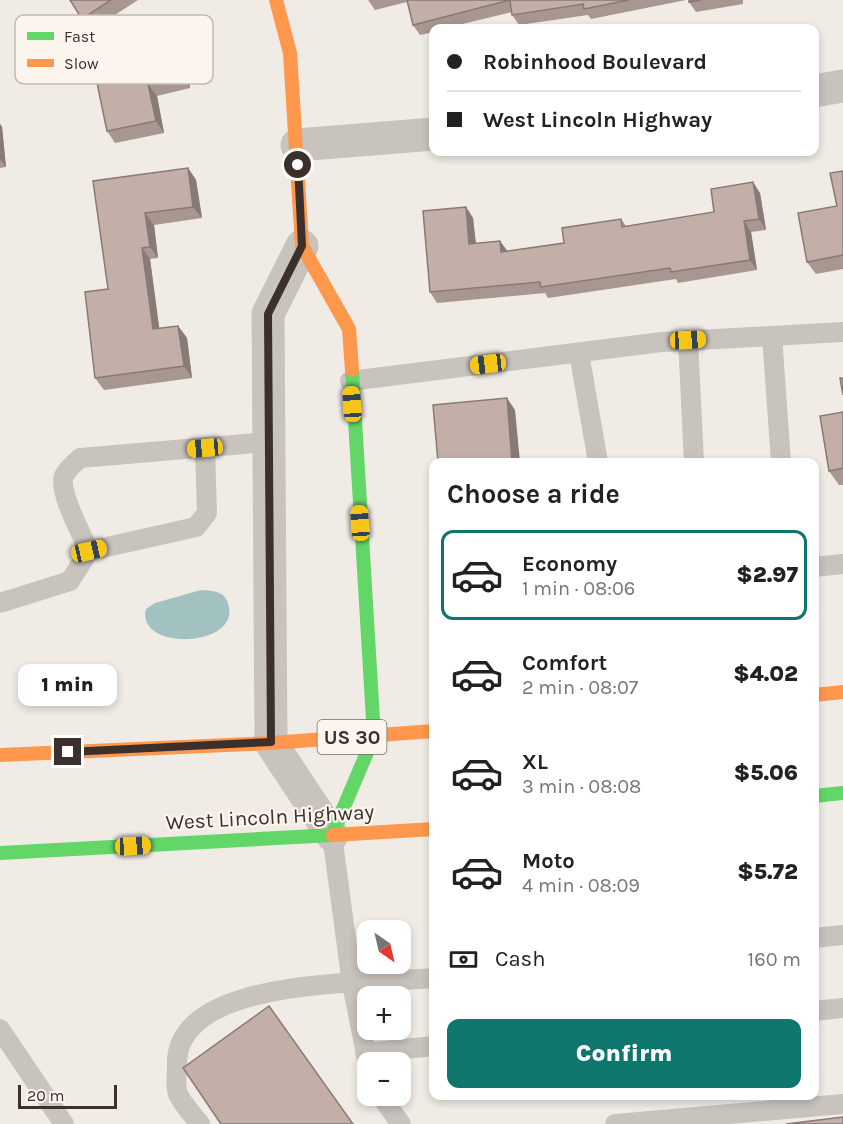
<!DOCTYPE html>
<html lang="en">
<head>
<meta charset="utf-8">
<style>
  body { margin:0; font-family:Karla,sans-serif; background:#f2f2f2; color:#222; height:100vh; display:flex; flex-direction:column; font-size:22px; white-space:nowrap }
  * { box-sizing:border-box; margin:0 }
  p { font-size:20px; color:#767676 }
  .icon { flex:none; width:33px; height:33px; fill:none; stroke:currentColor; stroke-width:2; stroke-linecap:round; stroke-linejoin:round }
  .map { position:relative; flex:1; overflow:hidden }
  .drawer { position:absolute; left:429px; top:458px; width:390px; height:642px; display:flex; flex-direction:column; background:#fff; border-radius:12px; box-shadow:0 3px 9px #0003 }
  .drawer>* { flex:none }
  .top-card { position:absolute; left:429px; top:24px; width:390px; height:132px; border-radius:12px; box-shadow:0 3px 9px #0003; display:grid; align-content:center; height:132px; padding:0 18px; background:#fff }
  .needle { width:39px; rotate:146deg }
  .buttons { position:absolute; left:357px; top:920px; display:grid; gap:12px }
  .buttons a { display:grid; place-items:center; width:54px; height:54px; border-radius:12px; background:#fff; box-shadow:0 3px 9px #0003; font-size:30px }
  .scale { position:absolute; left:18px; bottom:15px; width:99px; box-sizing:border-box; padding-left:6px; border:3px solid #3b302b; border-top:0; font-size:16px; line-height:21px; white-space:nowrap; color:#3b302b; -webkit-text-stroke:4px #fbf5ee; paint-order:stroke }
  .end { position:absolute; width:27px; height:27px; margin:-14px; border:8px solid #3b302b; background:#fff; box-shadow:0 0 0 3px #fff }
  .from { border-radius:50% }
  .bubble { position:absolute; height:42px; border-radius:12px; background:#fff; box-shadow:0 3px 9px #0003; font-size:20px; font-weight:800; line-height:42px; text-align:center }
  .car { position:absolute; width:18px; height:36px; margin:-18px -9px; border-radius:8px; box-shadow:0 0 4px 2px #0007; background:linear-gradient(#f5c518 24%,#345 0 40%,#f5c518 0 76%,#345 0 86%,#f5c518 0) }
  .top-card b { display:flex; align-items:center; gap:21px; height:57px; font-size:22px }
  .top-card b+b { border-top:2px solid #e0e0e0 }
  .top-card i { width:15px; height:15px; background:#222 }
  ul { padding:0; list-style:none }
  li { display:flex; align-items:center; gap:18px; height:90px; margin:0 12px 9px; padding:0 6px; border:3px solid transparent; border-radius:12px }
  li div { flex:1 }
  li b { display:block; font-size:22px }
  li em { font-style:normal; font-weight:800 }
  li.selected { border-color:#0f766e }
  li>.icon { width:54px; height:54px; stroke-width:1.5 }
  h2 { padding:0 18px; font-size:27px; line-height:72px }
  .pay { display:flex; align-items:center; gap:15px; height:66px; padding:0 18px; font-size:22px }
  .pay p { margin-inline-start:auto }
  .primary-button { display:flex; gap:12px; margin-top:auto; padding:12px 18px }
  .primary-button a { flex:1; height:69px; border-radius:12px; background:#0f766e; color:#fff; font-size:24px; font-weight:800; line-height:69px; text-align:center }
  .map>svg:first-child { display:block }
</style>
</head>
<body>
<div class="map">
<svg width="843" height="1124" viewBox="0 0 843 1124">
  <rect width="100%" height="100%" fill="#f0ebe5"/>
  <path fill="#a1c2c1" d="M201,590c14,1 25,1 28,17 8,41 -93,44 -83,2l9,-6z"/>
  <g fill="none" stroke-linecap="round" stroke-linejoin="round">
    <g stroke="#c9c3be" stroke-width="20">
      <polyline points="772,336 781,462"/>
      <polyline points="688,340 694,462"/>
      <polyline points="579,353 598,462"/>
      <polyline points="350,381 662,342 843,332"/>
      <path d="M205,448l2,65 -11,14 -107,24c-7,-16 -31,-60 -25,-75 4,-8 10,-12 16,-18l188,-16"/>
      <polyline points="814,567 843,564"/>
      <polyline points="0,603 70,581 89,551"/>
      <polyline points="332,835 352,984 368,1064"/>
      <polyline points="814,938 843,935"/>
      <polyline points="814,1011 843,1008"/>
      <polyline points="0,1029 64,1124"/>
      <polyline points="365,1053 434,1046"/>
      <polyline points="380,1095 401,1124"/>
      <path d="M200,1124c-7,-9 -17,-19 -22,-30 -3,-7 -1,-19 -1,-27 -5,-92 194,-83 257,-89"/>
      <polyline points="615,1124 843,1104"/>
    </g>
    <g stroke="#c9c3be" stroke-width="33">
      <polyline points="814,91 843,86"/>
      <polyline points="297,145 434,134"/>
      <polyline points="302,246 268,314 271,743 332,835"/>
    </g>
    <g stroke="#63d668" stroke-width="14">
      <polyline points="814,796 843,793"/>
      <polyline points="332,835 374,736 352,370"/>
      <polyline points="0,853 333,835"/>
    </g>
    <g stroke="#ff974d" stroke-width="14">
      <polyline points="276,0 290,53 302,246 349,329 352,370"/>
      <polyline points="814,695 843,692"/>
      <polyline points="0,755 271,743 434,731"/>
      <polyline points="333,835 434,829"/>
    </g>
  </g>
  <g fill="#a89690">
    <polygon points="70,0 138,0 90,31"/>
    <polygon points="368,0 686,0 591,19 588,15 519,25 512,15 512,12 446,28 434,28 434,32 420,35 413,25 407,2 375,10"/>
    <polygon points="689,0 743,0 743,4 696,12 689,2"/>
    <polygon points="173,36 181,48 190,88 157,96 164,133 115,143 107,131"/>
    <polygon points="0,124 2,127 6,167 0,168"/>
    <polygon points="188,168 196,180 202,218 154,225 158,258 150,259 159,328 178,326 187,338 192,378 104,390 95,378 108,289 93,181"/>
    <polygon points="843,171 843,269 816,274 807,262 837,206"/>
    <polygon points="760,193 766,230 751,232 757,270 678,283 676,279 548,298 545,293 437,303 430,292 466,207 473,218 476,244 500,241 507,251 564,243 621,219 626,226 714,212"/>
    <polygon points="843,412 843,485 839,485 829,471"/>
  </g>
  <g fill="#887a75">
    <polygon points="173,36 181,48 190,88 181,77"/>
    <polygon points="148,84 157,96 164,133 156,121"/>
    <polygon points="0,124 2,127 6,167 0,159"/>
    <polygon points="188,168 196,180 202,218 193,207"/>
    <polygon points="753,182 760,193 766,230 759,219"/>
    <polygon points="466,207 473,218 477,255 469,244"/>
    <polygon points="145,213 154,225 158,258 150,247"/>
    <polygon points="744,221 751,232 757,270 750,260"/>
    <polygon points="500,241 508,252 501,252"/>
    <polygon points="142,248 150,259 161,341 153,329"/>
    <polygon points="178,326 187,338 192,378 184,366"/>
    <polygon points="507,398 515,410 520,462 512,462"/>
  </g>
  <g fill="#c3afa7" stroke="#887a75" stroke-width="1.5">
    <polygon points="70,0 111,0 82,19"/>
    <polygon points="407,0 629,0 584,9 583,4 512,15 510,0 413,25"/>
    <polygon points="689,0 701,0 689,2"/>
    <polygon points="173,36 181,77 148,84 156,121 107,131 91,54"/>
    <polygon points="188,168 193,207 145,213 150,247 142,248 153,329 178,326 184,366 95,378 85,292 108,289 93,181"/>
    <polygon points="843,171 843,255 807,262 798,213 837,206 830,173"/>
    <polygon points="753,182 759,219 744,221 750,260 671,272 670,268 541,287 540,282 430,292 423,211 466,207 469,244 500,241 501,252 564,243 562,228 621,219 622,227 714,212 711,189"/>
    <polygon points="840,378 843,378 843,395"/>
    <polygon points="507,398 512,462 438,462 433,405"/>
    <polygon points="843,412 843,468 829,471 820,416"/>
    <polygon points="269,1006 353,1124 221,1124 183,1068"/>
    <polygon points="843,1117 843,1124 786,1124"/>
  </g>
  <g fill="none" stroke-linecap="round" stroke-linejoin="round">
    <polyline stroke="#3b302b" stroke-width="8" points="68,752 271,742 268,314 302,246 298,165"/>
  </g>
  <g text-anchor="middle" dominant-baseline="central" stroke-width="4.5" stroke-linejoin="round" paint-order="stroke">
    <rect fill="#fbf5ee" stroke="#756b66" stroke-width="1.5" x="317.5" y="720" width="69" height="34" rx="4.5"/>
    <g font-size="20" font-weight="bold" fill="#3b302b">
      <text x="352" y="737">US 30</text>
    </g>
    <g font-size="21" fill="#3b302b" stroke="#fbf5ee">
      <text transform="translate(270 817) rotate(-3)">West Lincoln Highway</text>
    </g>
  </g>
  <rect x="15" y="15" width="198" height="69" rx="9" fill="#fbf5ee" stroke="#c1bab4" stroke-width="1.5"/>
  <rect x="27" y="32" width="27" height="8" fill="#63d668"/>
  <rect x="27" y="59" width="27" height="8" fill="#ff974d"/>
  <g font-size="16" fill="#3b302b">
    <text x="64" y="42">Fast</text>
    <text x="64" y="69">Slow</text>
  </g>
</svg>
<div class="buttons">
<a><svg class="needle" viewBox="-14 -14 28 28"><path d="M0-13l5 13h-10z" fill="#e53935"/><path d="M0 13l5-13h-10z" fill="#767676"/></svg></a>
<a>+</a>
<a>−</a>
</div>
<div class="scale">20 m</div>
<i class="end from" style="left:298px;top:165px"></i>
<i class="end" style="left:68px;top:752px"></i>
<div class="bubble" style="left:18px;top:664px;width:99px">1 min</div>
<i class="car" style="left:688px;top:340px;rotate:87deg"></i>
<i class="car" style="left:488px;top:364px;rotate:263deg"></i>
<i class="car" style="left:352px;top:404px;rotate:356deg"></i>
<i class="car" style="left:205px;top:448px;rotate:265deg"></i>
<i class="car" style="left:360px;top:523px;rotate:356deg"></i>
<i class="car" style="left:89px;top:551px;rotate:77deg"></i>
<i class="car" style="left:133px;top:846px;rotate:87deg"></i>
<div class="top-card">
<b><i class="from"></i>Robinhood Boulevard</b>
<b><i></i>West Lincoln Highway</b>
</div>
<section class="drawer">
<h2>Choose a ride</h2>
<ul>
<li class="selected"><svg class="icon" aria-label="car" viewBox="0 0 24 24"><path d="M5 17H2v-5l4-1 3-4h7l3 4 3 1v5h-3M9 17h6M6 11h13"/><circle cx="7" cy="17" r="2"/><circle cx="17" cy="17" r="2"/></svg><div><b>Economy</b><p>1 min · 08:06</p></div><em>$2.97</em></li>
<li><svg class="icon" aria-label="car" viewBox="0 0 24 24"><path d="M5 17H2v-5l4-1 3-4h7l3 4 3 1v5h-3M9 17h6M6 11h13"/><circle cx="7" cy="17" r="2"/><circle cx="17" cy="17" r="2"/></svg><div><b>Comfort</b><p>2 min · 08:07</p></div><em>$4.02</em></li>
<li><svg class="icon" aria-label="car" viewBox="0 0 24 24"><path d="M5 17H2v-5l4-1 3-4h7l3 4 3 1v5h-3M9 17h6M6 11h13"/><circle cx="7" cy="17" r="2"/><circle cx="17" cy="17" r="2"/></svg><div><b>XL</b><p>3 min · 08:08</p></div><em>$5.06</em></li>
<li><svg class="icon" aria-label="car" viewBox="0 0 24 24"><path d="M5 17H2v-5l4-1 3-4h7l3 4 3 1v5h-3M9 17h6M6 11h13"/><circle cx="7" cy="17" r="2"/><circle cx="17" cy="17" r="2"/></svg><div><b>Moto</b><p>4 min · 08:09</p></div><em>$5.72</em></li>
</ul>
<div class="pay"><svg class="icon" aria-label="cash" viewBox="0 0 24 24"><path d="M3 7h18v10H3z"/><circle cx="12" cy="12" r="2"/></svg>Cash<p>160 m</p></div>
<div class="primary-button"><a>Confirm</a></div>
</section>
</div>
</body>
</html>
